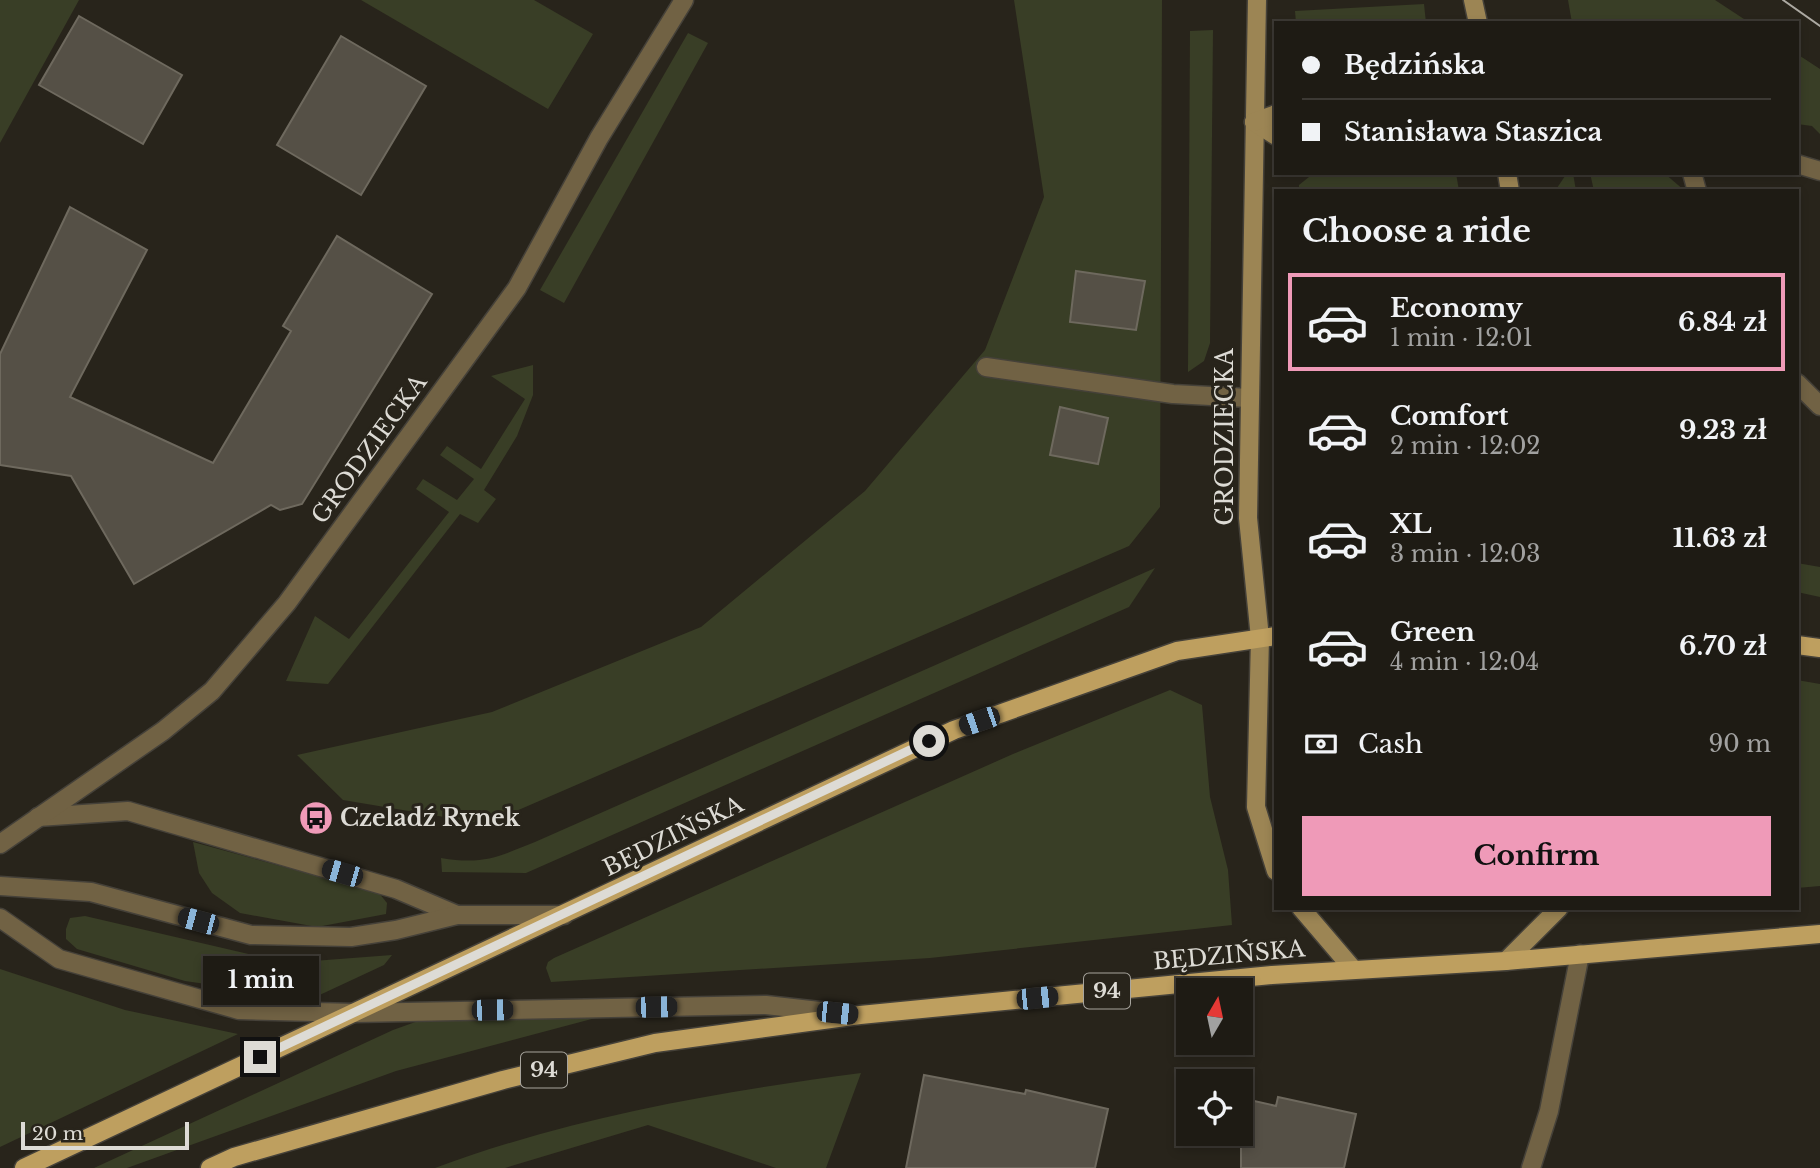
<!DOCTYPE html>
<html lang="en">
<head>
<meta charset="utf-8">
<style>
  body { margin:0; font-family:"Libre Baskerville",serif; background:#26241d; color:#f1f3f6; height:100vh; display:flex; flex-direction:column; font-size:26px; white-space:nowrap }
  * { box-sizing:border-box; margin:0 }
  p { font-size:23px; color:#a1a1a0 }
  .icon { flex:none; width:38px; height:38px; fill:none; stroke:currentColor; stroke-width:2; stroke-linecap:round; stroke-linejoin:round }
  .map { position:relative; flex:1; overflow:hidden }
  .drawer { position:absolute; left:1274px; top:189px; width:525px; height:721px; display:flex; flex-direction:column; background:#1e1b14; border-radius:0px; box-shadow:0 4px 10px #0003,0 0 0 2px #3c3934 }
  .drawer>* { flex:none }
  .hud { position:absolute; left:1274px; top:21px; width:525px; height:154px; border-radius:0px; box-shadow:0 4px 10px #0003,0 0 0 2px #3c3934; display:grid; align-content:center; height:154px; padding:0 28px; background:#1e1b14 }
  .needle { width:46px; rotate:9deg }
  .fabs { position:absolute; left:1176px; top:978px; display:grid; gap:14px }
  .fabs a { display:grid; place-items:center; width:77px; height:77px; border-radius:0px; background:#1e1b14; box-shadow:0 4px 10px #0003,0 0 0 2px #3c3934; font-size:35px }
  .scale { position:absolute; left:21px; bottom:18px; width:168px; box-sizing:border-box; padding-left:7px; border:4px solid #dddbd5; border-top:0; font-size:19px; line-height:24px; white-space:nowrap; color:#dddbd5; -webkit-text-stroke:5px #28241b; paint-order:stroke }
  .end { position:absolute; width:32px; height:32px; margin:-16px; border:9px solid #dddbd5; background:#111; box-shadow:0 0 0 4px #111 }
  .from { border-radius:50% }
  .bubble { position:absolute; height:49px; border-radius:0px; background:#1e1b14; box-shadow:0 4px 10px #0003,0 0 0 2px #3c3934; font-size:23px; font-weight:800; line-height:49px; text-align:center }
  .car { position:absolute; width:21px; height:42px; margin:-21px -10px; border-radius:9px; box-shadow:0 0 5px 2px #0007; background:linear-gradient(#222 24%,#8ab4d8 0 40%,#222 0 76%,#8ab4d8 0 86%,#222 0) }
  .hud b { display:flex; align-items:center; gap:24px; height:66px; font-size:26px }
  .hud b+b { border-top:2px solid #3c3934 }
  .hud i { width:18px; height:18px; background:#f1f3f6 }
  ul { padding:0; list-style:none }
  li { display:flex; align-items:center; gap:21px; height:98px; margin:0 14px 10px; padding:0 14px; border:4px solid transparent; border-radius:0px }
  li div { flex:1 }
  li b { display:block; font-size:26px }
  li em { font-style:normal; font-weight:800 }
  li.current { border-color:#ef9ab8 }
  li>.icon { width:63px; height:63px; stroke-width:1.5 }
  h2 { padding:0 28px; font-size:32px; line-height:84px }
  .pay { display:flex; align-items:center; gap:18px; height:77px; padding:0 28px; font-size:26px }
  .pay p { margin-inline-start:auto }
  .primary-button { display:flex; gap:14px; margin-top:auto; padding:14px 28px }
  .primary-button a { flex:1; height:80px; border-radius:0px; background:#ef9ab8; color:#111; font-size:28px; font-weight:800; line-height:80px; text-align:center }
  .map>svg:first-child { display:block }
</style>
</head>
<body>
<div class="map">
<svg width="1820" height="1168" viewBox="0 0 1820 1168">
  <rect width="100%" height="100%" fill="#28241b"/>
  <g fill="#393e26">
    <polygon points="0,0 79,0 0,143"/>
    <polygon points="361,0 534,0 593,34 548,109"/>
    <polygon points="1014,0 1162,0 1160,507 1129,546 486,824 343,800 297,755 492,712 701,627 865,491 985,350 1044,197"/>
    <polygon points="1568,0 1715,0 1750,23 1572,23"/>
    <polygon points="1424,4 1426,23 1296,23 1295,11"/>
    <polygon points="1213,30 1210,343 1204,361 1188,372 1190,31"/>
    <polygon points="688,33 708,43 564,303 540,290"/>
    <polygon points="1797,54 1820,69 1820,134 1812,126 1797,124"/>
    <polygon points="1363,173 1456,173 1459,191 1299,191 1299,185 1309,177"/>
    <polygon points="1567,173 1573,173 1576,191 1555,191"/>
    <polygon points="1590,173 1664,173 1685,191 1594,191"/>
    <polygon points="533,365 533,395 517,436 484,490 496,499 478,523 460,514 328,684 286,681 315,616 349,639 449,512 416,489 423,479 457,500 474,479 440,455 447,446 481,469 525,399 491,376"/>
    <polygon points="1797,563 1820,567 1820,597 1797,592"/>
    <path d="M1155,568l-26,39 -603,266 -84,-1 -1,-14c42,7 56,-1 94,-16z"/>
    <polygon points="1797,680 1820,684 1820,886 1797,888"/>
    <polygon points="1170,690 1202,705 1210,797 1228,870 1232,925 930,958 551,982 546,968 548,962 554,958 1013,754"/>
    <polygon points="193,842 379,893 387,903 386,914 317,927 240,913 212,893 199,873"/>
    <polygon points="85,916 287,963 392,955 384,965 311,999 185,981 77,949 66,939 66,929 70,918"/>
    <polygon points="0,969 125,1010 238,1034 0,1147"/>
    <polygon points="618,1012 396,1071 127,1168 94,1168 393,1030 421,1020"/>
    <path d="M861,1073l-35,95h-50l-128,-43 -143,43h-70c137,-51 283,-76 426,-95z"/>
  </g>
  <g fill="#555046" stroke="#6e695e" stroke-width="2">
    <polygon points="79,16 182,75 143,144 39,85"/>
    <polygon points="341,36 426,86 361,195 277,145"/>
    <polygon points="70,207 147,250 70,397 213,463 291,331 283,326 337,236 432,294 302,504 280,510 271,505 134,584 71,476 0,465 0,354"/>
    <polygon points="1076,271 1145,281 1136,330 1070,322"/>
    <polygon points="1060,407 1108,418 1098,464 1050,455"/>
    <polygon points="924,1075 1025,1094 1026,1090 1108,1109 1095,1168 906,1168"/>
    <polygon points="1278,1097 1356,1114 1344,1168 1241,1168 1241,1098 1276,1106"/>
  </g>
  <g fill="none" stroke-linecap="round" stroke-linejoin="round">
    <g stroke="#454139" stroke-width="21">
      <g id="lane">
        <polyline points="1797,164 1820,171"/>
        <polyline points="1692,173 1697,191"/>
        <polyline points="986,367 1173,394 1249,398"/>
        <polyline points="1797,383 1820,406"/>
        <polyline points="38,817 128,811 396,889 457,915"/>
        <polyline points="1531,1168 1549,1111 1580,954"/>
      </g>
    </g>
    <g stroke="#454139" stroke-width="21">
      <g id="street">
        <polyline points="0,844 163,731 212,691 287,603 517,288 599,138 684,0"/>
        <polyline points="0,886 91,892 251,935 351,937 396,930 457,915 564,915"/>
        <polyline points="0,918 59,959 239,1010 355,1013 766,1005 846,1014"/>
      </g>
    </g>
    <g stroke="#454139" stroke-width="21">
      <g id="secondary">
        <polyline points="1257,0 1248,518 1260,638 1256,807 1276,871"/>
        <polyline points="1473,0 1478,23"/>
        <polyline points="1254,122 1276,136"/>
        <polyline points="1254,122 1276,114"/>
        <polyline points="1507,173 1510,191"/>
        <polyline points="1301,908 1353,969"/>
        <polyline points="1506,961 1559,908"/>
      </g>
    </g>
    <g stroke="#454139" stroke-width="21">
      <g id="primary">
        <polyline points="1797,645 1820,648"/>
        <polyline points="24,1168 954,730 1177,651 1276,636"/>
        <polyline points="210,1168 234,1157 503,1080 655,1043 860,1015 1272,975 1506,961 1820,934"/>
      </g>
    </g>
    <use href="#lane" stroke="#716244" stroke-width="18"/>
    <use href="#street" stroke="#716244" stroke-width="18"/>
    <use href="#secondary" stroke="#9c8554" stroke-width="18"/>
    <use href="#primary" stroke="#be9f5f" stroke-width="18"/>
    <polyline stroke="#aca9a2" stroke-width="2" points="1783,0 1820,26"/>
  </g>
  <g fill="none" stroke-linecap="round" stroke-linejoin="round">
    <polyline stroke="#dddbd5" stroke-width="9" points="260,1057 929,741"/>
  </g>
  <defs>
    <g id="bus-disc" transform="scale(1.75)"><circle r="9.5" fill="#ef9ab8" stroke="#28241b"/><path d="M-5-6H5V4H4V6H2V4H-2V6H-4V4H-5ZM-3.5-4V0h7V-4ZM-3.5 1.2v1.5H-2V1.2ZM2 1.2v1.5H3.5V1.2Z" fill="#111"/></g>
  </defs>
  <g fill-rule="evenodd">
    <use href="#bus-disc" x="316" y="818"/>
  </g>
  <g text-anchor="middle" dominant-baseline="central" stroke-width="6" stroke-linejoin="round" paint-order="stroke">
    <g fill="#28241b" stroke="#a7a49d" stroke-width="2">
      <rect x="1084" y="973.5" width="46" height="35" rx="5"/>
      <rect x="521" y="1052.5" width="46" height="35" rx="5"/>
    </g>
    <g font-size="21" font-weight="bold" fill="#dddbd5">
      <text x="1107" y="991">94</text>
      <text x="544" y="1070">94</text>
    </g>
    <g font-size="23" fill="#dddbd5" stroke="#28241b">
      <text transform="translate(1225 437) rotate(-90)">GRODZIECKA</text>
      <text transform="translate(369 449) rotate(-54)">GRODZIECKA</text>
      <text transform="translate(673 836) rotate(-26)">BĘDZIŃSKA</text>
      <text transform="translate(1229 955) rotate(-5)">BĘDZIŃSKA</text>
    </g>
    <g font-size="23" font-weight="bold" fill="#dddbd5" stroke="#28241b" text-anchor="start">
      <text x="340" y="818">Czeladź Rynek</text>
    </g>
  </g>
</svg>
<div class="fabs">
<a><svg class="needle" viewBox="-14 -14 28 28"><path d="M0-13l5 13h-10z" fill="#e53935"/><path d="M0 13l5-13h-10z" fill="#a1a1a0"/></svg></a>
<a><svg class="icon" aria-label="locate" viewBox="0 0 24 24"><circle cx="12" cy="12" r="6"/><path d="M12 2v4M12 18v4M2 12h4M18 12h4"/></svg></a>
</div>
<div class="scale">20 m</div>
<i class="end from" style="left:929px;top:741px"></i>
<i class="end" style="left:260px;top:1057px"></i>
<div class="bubble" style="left:203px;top:956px;width:116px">1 min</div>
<i class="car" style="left:979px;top:721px;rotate:251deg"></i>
<i class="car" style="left:342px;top:873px;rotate:286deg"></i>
<i class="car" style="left:198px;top:921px;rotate:285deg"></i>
<i class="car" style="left:1037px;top:998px;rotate:84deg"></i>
<i class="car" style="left:656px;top:1007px;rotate:89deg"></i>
<i class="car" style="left:492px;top:1010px;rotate:89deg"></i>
<i class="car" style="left:837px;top:1013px;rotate:96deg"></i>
<div class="hud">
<b><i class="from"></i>Będzińska</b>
<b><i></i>Stanisława Staszica</b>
</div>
<section class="drawer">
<h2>Choose a ride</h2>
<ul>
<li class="current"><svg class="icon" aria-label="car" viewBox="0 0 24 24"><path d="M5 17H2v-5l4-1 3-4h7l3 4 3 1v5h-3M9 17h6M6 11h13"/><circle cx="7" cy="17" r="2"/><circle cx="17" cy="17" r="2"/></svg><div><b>Economy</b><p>1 min · 12:01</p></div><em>6.84 zł</em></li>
<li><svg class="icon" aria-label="car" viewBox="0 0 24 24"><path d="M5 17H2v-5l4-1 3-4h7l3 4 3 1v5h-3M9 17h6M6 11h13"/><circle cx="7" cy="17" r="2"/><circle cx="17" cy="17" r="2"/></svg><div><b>Comfort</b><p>2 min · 12:02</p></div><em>9.23 zł</em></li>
<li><svg class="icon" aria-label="car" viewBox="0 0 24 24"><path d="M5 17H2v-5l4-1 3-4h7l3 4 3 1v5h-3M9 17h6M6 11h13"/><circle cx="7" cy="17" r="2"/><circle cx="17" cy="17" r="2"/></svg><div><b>XL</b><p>3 min · 12:03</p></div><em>11.63 zł</em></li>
<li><svg class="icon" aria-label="car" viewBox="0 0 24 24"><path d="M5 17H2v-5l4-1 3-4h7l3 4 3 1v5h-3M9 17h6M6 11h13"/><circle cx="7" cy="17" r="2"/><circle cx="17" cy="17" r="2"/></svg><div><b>Green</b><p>4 min · 12:04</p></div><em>6.70 zł</em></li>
</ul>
<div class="pay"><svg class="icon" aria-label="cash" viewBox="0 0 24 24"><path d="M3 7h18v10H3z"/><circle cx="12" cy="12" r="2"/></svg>Cash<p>90 m</p></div>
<div class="primary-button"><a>Confirm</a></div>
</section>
</div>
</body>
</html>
